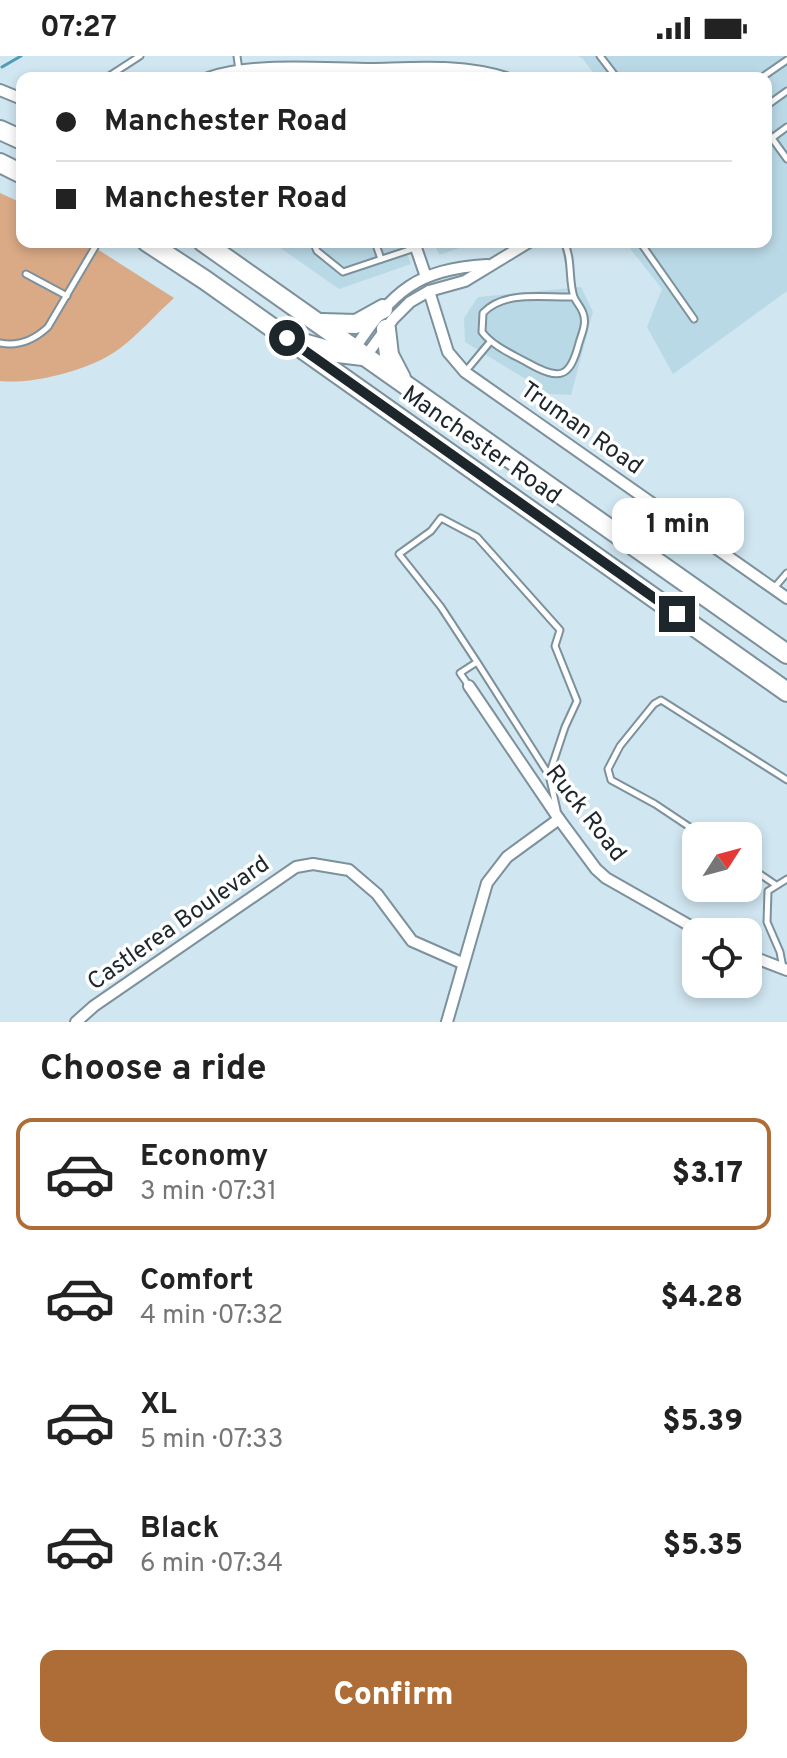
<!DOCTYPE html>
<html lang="en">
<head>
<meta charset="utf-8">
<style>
  body { margin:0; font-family:Overpass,sans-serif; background:#f2f2f2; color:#222; height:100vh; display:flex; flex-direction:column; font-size:30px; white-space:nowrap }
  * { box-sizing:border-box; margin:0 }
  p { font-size:26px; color:#767676 }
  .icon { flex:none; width:44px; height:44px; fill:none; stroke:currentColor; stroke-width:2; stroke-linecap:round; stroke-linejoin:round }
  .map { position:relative; height:966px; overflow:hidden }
  .panel { display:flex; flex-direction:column; background:#fff; flex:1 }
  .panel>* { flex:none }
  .guide { position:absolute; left:16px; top:16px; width:756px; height:176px; border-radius:16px; box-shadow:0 4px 12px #0003; display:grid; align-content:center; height:176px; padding:0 40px; background:#fff }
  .needle { width:52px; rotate:54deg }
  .buttons { position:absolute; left:682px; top:766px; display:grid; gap:16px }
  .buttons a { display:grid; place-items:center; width:80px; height:80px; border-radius:16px; background:#fff; box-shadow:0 4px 12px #0003; font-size:40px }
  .end { position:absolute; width:36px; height:36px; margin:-18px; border:10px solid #1d262a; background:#fff; box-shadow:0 0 0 4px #fff }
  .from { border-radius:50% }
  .bubble { position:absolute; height:56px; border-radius:16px; background:#fff; box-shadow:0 4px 12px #0003; font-size:26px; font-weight:800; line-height:56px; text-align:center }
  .guide b { display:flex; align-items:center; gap:28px; height:76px; font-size:30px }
  .guide b+b { border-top:2px solid #e0e0e0 }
  .guide i { width:20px; height:20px; background:#222 }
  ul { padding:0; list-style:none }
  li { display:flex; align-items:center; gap:24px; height:112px; margin:0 16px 12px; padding:0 24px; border:4px solid transparent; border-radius:16px }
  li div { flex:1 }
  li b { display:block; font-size:30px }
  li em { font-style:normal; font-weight:800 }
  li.selected { border-color:#ae6d37 }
  li>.icon { width:72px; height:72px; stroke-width:1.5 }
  h2 { padding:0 40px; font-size:36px; line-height:96px }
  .button { display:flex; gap:16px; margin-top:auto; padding:16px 40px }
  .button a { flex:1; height:92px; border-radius:16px; background:#ae6d37; color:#fff; font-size:32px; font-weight:800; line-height:92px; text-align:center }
  .status { display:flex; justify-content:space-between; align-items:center; height:56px; padding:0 40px; background:#fff; direction:ltr }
  .status svg { height:22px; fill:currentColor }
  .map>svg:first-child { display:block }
</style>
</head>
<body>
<div class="status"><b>07:27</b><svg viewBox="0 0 49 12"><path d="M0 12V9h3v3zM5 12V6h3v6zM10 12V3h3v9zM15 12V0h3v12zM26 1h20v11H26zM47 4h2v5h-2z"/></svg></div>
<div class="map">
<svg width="787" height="966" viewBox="0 0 787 966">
  <rect width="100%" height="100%" fill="#d0e6f1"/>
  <g fill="#bad9e6">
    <polygon points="578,0 787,0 787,235 673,318 647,271 662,233 625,186 766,186 766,22 597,22 583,3"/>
    <polygon points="272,186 402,186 411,208 339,233"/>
    <polygon points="434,186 477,186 439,199"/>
    <polygon points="581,231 593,256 571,339 550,338 465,286 464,262 478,241"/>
  </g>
  <path fill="#daaa86" d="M0,137l22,10v39h64l88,56c-18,16 -35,36 -55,51 -26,20 -86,36 -119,32z"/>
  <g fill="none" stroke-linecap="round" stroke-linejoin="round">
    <polyline stroke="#4f9bb9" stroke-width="3" points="2,11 21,0"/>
    <g stroke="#7c919b" stroke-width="9">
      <g id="lane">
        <polyline points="237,0 240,22"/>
        <polyline points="600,0 617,22"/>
        <polyline points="106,22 140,0"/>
        <polyline points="321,22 321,13"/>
        <polyline points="761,22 787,4"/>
        <polyline points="766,50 787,35"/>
        <polyline points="766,74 787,103"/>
        <polyline points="772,82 787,71"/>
        <polyline points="313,186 317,195 343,216 415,192"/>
        <polyline points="375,186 381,203"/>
        <path d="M564,186c9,18 4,37 10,55 2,5 7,10 9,16 4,10 -1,20 -4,30 -9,35 -19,38 -51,20 -16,-9 -34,-16 -46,-31l1,-19c21,-23 61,-15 91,-16"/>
        <polyline points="640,186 694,263"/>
        <polyline points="26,218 67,240"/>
        <path d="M0,287c19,4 34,-3 48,-16l50,-85"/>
        <polyline points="465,316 490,286"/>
        <polyline points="774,532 787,517"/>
        <polyline points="469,630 460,617 477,606 549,719 565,671 577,645 555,590 560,574 477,481 441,462 431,475 399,498 441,551 477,606"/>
        <polyline points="549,719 557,754"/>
        <polyline points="703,780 655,748 611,724 608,713 620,690 654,648 661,644 787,724"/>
        <polyline points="748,810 776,829"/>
        <polyline points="783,912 780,896 767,866 768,835 787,823"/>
      </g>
    </g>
    <g stroke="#7c919b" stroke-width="14">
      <g id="street">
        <path d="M372,13c45,-1 90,-5 134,9"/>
        <path d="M208,22c45,-16 116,-9 164,-9l-1,9"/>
        <polyline points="0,34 22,43"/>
        <polyline points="414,186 426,221"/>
        <polyline points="429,235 448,296 465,316 787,542"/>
        <path d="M355,292c38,-57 62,-79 132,-83"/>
        <polyline points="366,300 393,263 410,246 429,235 465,225 529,186"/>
        <polyline points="469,630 559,763 596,813 606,822 701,876"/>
        <polyline points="748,899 787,914"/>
        <polyline points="76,966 94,950 296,811 313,808 349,814 377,838 412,885 462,907"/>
        <polyline points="447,966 487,827 507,801 559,763"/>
      </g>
    </g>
    <g stroke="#7c919b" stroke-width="22">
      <g id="highway">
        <polyline points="0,74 22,84"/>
        <polyline points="0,107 22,118"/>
        <polyline points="147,186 205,224 787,636"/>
        <polyline points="203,186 787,598"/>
        <polyline points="322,267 356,268 383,253"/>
        <polyline points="386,273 389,299 401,322"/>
        <polyline points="303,287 338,297 363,300"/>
      </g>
    </g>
    <use href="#lane" stroke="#fff" stroke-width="5"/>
    <use href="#street" stroke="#fff" stroke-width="10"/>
    <use href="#highway" stroke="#fff" stroke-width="18"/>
  </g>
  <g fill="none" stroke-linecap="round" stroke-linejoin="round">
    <polyline stroke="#1d262a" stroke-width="10" points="287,282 677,558"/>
  </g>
  <g text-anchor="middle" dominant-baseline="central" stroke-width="7" stroke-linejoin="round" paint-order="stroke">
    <g font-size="24" fill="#1d262a" stroke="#fff">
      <text transform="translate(581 373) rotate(35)">Truman Road</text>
      <text transform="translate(481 390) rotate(35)">Manchester Road</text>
      <text transform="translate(585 758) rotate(52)">Ruck Road</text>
      <text transform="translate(179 868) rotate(-35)">Castlerea Boulevard</text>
    </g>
  </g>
</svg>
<div class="buttons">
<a><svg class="needle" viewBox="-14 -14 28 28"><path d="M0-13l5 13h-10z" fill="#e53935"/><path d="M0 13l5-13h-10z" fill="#767676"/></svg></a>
<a><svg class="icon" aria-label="locate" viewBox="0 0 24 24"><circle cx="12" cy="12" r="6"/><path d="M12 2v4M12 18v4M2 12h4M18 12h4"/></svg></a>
</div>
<i class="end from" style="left:287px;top:282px"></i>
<i class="end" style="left:677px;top:558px"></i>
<div class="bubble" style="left:612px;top:442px;width:132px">1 min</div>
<div class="guide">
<b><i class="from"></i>Manchester Road</b>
<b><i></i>Manchester Road</b>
</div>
</div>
<section class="panel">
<h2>Choose a ride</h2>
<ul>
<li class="selected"><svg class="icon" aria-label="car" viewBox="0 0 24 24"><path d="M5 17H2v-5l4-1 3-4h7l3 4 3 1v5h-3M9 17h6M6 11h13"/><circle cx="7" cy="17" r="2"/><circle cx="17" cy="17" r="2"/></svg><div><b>Economy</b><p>3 min · 07:31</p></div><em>$3.17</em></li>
<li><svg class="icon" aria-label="car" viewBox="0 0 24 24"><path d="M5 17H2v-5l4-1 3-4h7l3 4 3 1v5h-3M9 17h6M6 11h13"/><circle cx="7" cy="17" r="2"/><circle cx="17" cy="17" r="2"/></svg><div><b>Comfort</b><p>4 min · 07:32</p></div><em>$4.28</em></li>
<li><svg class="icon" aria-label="car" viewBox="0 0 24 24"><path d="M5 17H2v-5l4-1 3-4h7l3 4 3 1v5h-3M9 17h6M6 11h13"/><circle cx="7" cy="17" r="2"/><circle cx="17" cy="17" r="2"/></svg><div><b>XL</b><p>5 min · 07:33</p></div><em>$5.39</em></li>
<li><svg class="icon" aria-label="car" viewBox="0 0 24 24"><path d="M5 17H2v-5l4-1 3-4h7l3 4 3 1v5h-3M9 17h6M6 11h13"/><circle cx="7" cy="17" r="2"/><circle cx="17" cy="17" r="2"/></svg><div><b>Black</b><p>6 min · 07:34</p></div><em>$5.35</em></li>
</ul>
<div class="button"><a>Confirm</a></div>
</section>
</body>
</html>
